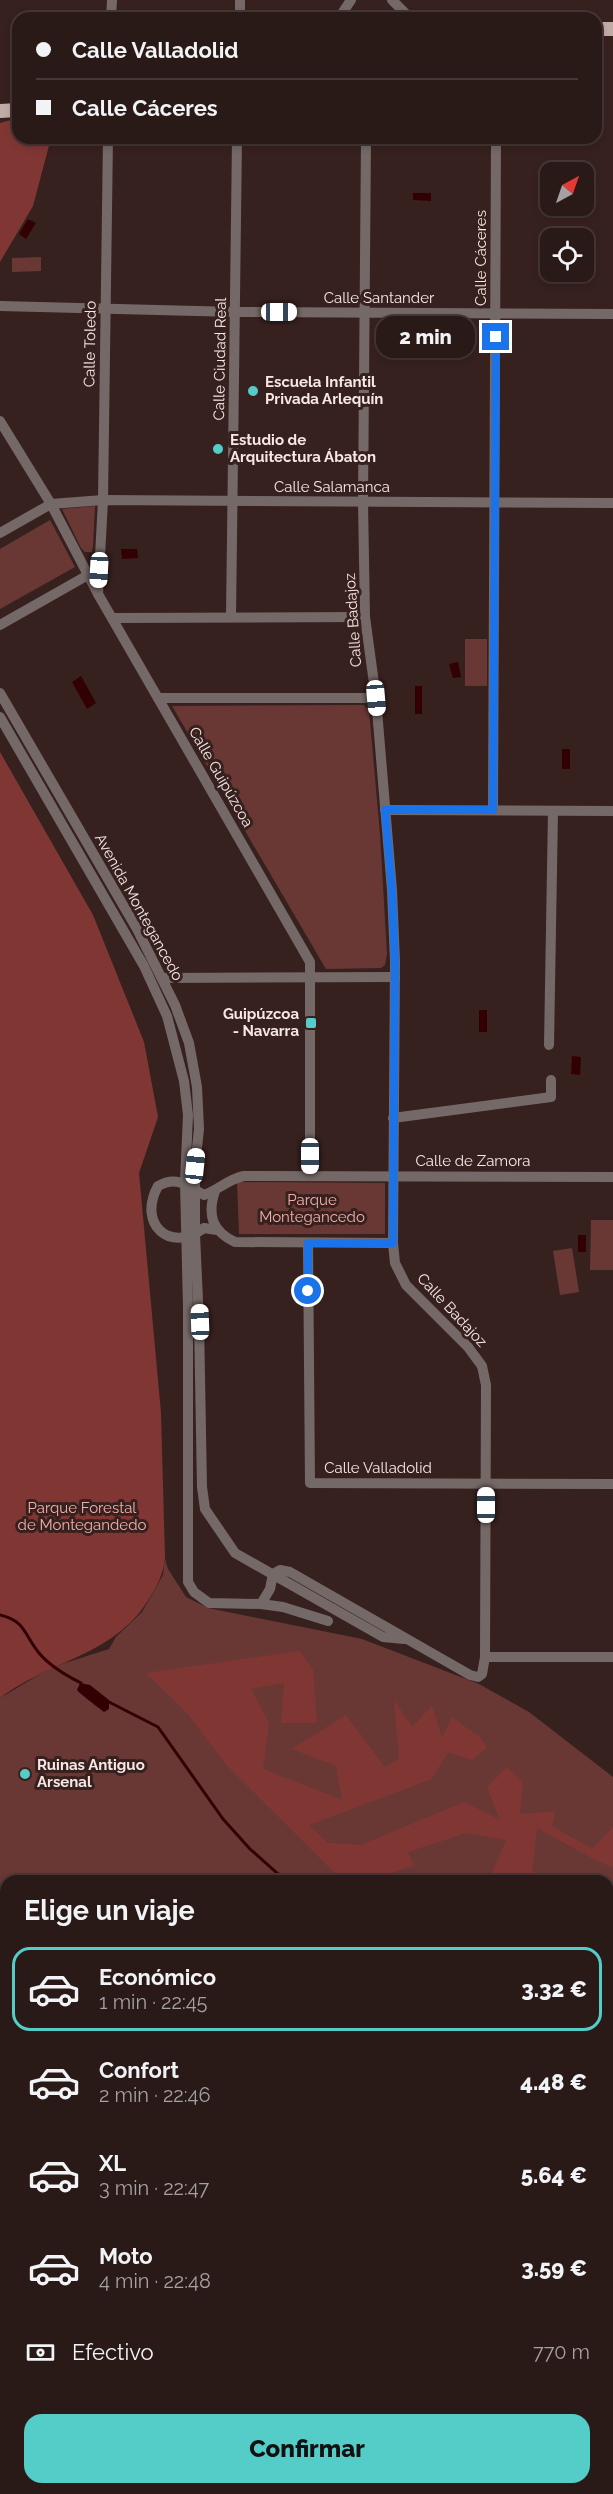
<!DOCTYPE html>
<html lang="es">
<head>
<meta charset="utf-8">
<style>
  body { margin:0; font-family:Raleway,sans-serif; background:#312220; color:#f1f3f6; height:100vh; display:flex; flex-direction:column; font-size:22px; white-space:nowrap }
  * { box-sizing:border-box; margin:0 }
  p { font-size:20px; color:#a5a0a1 }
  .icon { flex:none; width:33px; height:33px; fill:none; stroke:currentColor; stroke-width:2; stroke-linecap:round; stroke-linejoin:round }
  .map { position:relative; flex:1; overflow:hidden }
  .side { position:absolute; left:0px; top:1875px; width:614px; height:620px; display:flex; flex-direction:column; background:#291917; border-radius:18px 18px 0 0; box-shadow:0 3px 9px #0003,0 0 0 2px #453836 }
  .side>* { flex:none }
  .top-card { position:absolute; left:12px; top:12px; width:590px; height:132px; border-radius:18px; box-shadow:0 3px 9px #0003,0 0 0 2px #453836; display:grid; align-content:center; height:132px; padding:0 24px; background:#291917 }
  .needle { width:39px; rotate:40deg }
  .buttons { position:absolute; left:540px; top:162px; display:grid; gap:12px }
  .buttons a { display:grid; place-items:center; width:54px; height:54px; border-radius:12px; background:#291917; box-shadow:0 3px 9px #0003,0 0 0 2px #453836; font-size:30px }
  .end { position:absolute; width:27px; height:27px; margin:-14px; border:8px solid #1a73e8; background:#fff; box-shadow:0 0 0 3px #fff }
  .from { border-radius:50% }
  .bubble { position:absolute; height:42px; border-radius:18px; background:#291917; box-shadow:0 3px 9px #0003,0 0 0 2px #453836; font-size:20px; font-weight:800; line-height:42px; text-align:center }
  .car { position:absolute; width:18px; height:36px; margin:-18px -9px; border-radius:8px; box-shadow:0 0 4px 2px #0007; background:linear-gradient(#fff 24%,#345 0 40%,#fff 0 76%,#345 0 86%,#fff 0) }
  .top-card b { display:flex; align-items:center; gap:21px; height:57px; font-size:22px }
  .top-card b+b { border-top:2px solid #453836 }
  .top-card i { width:15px; height:15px; background:#f1f3f6 }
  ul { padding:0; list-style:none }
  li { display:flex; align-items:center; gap:18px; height:84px; margin:0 12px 9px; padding:0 12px; border:3px solid transparent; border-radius:18px }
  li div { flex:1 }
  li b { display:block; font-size:22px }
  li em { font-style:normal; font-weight:800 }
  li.active { border-color:#54cdc8 }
  li>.icon { width:54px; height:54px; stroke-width:1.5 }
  h2 { padding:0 24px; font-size:27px; line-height:72px }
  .pay { display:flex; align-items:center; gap:15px; height:66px; padding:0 24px; font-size:22px }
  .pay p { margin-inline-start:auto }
  .cta { display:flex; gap:12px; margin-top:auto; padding:12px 24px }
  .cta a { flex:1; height:69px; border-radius:18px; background:#54cdc8; color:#111; font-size:24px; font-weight:800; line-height:69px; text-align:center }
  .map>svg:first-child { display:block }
</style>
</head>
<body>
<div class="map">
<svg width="613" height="2494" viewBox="0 0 613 2494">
  <rect width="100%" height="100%" fill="#37211f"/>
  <g fill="#693834" fill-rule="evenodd">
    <polygon points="41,257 41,271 12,272 12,258"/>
    <polygon points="95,506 93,546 92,552 85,552 81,548 62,509"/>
    <polygon points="50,520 75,567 0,609 0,549"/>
    <rect x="465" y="639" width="22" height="47"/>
    <polygon points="364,705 369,710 380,834 387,954 385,965 381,968 326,969 172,706"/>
    <polygon points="237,1182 385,1183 385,1234 239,1234"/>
    <polygon points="591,1220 613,1220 613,1270 590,1270"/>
    <polygon points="572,1248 579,1292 560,1295 553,1251"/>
    <path d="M165,1559l3,10 18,28 22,11 154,31 117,45 50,28 84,65v717h-613v-796l42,-25 23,-10 44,-14 7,-12 26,-25 21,-37zM6,1881h602v607h-602z"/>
  </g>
  <g fill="#803734">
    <polygon points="18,118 18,138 51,138 33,206 0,262 0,123"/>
    <path d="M0,752l93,163 51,127 14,75 -19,56 22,240 4,146c-2,15 -7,25 -15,38 -33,58 -100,63 -150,101z"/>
    <polygon points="299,1651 313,1669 317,1723 281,1723 284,1683 251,1689 269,1723 263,1769 342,1800 336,1766 292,1749 346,1715 385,1767 399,1759 394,1700 412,1727 432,1706 442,1738 452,1717 481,1738 487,1748 472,1760 448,1752 432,1779 309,1825 328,1843 361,1845 464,1802 500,1820 487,1787 507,1767 523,1783 520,1814 555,1811 552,1826 592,1849 613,1827 613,1867 599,1862 537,1828 532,1871 555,1881 488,1881 506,1840 466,1833 408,1852 414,1866 377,1877 379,1881 343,1881 227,1766 187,1713 146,1673"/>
    <polygon points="608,2250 613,2287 608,2291"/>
    <polygon points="608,2407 613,2412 613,2494 455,2494 455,2488 608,2488"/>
  </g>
  <g fill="#320003">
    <polygon points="413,193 431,193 431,201 413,200"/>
    <polygon points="28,219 36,223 26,239 19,234"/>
    <polygon points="121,549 137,549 138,558 122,559"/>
    <polygon points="458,662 461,677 453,678 449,664"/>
    <polygon points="81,676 96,703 87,709 72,682"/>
    <rect x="415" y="686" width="7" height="28"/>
    <rect x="562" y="749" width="8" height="20"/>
    <rect x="479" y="1010" width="8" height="22"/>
    <polygon points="572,1056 581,1057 580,1075 571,1074"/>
    <rect x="578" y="1235" width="8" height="17"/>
    <path d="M80,1683l10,2 19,15v9l-5,3c-6,-5 -23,-17 -27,-22z"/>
  </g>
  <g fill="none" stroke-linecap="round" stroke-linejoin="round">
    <g stroke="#320003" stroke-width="3">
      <path d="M0,1615c26,6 24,20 39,38 10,12 28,23 42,30"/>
      <polyline points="109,1702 158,1727 223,1819 250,1849 277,1873 289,1881"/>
      <polyline points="608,2184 613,2191"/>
    </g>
    <g stroke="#756968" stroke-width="10">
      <polyline points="392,0 406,14 416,18"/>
      <polyline points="111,18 112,0"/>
      <polyline points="240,18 240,0"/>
      <polyline points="339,18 351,0"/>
      <polyline points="0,306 236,312 613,314"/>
      <polyline points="0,421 51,504 98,594 310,962 310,1176"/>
      <polyline points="0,533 51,504 103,500 613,503"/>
      <polyline points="98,594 103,500 108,138"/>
      <polyline points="231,617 237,138"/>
      <polyline points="112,618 365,617"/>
      <polyline points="0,625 88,575"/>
      <polyline points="0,693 137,929 175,1005 189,1043 197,1087 199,1129 195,1166 195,1235 199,1322 202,1487 205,1509 235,1553 383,1637 404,1639"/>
      <polyline points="158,698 376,698"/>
      <polyline points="0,717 144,966 167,1016 184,1081 188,1115 185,1182 188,1308 188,1582 194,1592 209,1603 261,1604 283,1607 328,1621"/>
      <polyline points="385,810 613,811"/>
      <polyline points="493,810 496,138"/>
      <polyline points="162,978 395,977"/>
      <polyline points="549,1045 553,811"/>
      <polyline points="393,1118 551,1097 551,1080"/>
      <path d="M215,1191c-8,24 -3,40 20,51l158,1"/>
      <path d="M217,1230l-13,-2c-34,26 -67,-4 -46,-42 19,-11 30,0 46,9 15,-5 24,-16 40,-19l369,1"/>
      <polyline points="308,1243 310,1483 613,1484"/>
      <polyline points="273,1574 280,1570 290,1572 470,1675 478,1677 482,1674 485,1657 486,1385 482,1366 468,1347 406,1285 395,1263 393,1243 395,961 392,890 376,698 365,617 363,502 366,138"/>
      <polyline points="261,1604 270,1589 273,1574"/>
      <polyline points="485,1657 613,1657"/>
    </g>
    <g stroke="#c2aaa7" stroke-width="14">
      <polyline points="596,29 613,29"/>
      <polyline points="0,111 18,110"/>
    </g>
  </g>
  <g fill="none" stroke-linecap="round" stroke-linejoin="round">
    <polyline stroke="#1a73e8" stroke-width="8" points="308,1291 308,1243 393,1243 395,961 392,890 385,810 493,810 496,337"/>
  </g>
  <g fill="#54cdc8" stroke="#37211f" stroke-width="2">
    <circle cx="253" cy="391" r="6"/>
    <circle cx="218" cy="449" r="6"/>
    <rect x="305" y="1017" width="12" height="12" rx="3"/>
    <circle cx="25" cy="1774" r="6"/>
  </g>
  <g text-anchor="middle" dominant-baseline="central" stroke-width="6" stroke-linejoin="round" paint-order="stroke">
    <g font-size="15" fill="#f7e8e6" stroke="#37211f">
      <text transform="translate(481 258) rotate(-90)">Calle Cáceres</text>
      <text x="379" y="298">Calle Santander</text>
      <text transform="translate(90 344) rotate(-89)">Calle Toledo</text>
      <text transform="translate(220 359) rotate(-89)">Calle Ciudad Real</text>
      <text x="332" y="487">Calle Salamanca</text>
      <text transform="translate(353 620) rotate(-94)">Calle Badajoz</text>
      <text transform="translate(221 777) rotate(60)">Calle Guipúzcoa</text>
      <text transform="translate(139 907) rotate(61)">Avenida Montegancedo</text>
      <text x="473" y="1161">Calle de Zamora</text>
      <text transform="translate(452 1310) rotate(47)">Calle Badajoz</text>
      <text x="378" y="1468">Calle Valladolid</text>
    </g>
    <g font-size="15" font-weight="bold" fill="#f7e8e6" stroke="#37211f" text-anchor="start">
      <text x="265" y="382">Escuela Infantil<tspan x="265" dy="17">Privada Arlequín</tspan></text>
      <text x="230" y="440">Estudio de<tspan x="230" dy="17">Arquitectura Ábaton</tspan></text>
      <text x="299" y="1014" text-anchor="end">Guipúzcoa<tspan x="299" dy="17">- Navarra</tspan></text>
      <text x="37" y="1765">Ruinas Antiguo<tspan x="37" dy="17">Arsenal</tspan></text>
    </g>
    <g font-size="15" fill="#f2afa9" stroke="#37211f">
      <text x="312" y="1200">Parque<tspan x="312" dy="17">Montegancedo</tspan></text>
      <text x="82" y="1508">Parque Forestal<tspan x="82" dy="17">de Montegandedo</tspan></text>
    </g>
  </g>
</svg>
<div class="buttons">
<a><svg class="needle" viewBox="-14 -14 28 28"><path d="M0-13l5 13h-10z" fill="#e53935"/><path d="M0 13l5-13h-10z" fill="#a5a0a1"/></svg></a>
<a><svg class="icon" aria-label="locate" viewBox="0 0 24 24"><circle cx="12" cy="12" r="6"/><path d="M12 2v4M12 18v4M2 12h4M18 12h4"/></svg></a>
</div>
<i class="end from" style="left:308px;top:1291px"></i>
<i class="end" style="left:496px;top:337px"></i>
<div class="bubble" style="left:376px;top:316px;width:99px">2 min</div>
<i class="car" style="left:279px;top:312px;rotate:90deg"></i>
<i class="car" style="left:99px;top:570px;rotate:183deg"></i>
<i class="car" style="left:376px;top:698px;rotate:175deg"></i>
<i class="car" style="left:310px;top:1156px;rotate:180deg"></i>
<i class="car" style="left:195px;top:1166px;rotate:6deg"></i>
<i class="car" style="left:200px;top:1322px;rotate:358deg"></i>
<i class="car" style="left:486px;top:1505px;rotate:0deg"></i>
<div class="top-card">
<b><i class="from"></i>Calle Valladolid</b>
<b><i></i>Calle Cáceres</b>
</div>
<section class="side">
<h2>Elige un viaje</h2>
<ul>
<li class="active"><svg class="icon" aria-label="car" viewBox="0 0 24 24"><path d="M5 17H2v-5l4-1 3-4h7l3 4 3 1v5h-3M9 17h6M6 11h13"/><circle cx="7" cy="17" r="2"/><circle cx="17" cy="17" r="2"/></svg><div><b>Económico</b><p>1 min · 22:45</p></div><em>3.32 €</em></li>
<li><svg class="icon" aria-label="car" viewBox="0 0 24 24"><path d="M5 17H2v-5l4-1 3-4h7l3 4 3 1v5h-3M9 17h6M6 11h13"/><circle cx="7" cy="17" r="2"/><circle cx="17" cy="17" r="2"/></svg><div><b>Confort</b><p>2 min · 22:46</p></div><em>4.48 €</em></li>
<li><svg class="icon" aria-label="car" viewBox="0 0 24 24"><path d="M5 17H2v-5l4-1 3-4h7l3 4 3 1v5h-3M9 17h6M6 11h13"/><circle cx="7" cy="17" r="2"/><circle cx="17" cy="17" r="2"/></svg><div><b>XL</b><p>3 min · 22:47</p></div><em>5.64 €</em></li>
<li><svg class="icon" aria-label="car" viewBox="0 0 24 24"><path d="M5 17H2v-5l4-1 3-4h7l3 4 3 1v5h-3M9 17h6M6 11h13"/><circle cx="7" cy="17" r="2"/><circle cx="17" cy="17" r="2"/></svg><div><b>Moto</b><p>4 min · 22:48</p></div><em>3.59 €</em></li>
</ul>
<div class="pay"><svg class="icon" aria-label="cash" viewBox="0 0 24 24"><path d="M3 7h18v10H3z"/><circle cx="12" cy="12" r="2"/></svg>Efectivo<p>770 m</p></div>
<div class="cta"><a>Confirmar</a></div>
</section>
</div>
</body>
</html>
